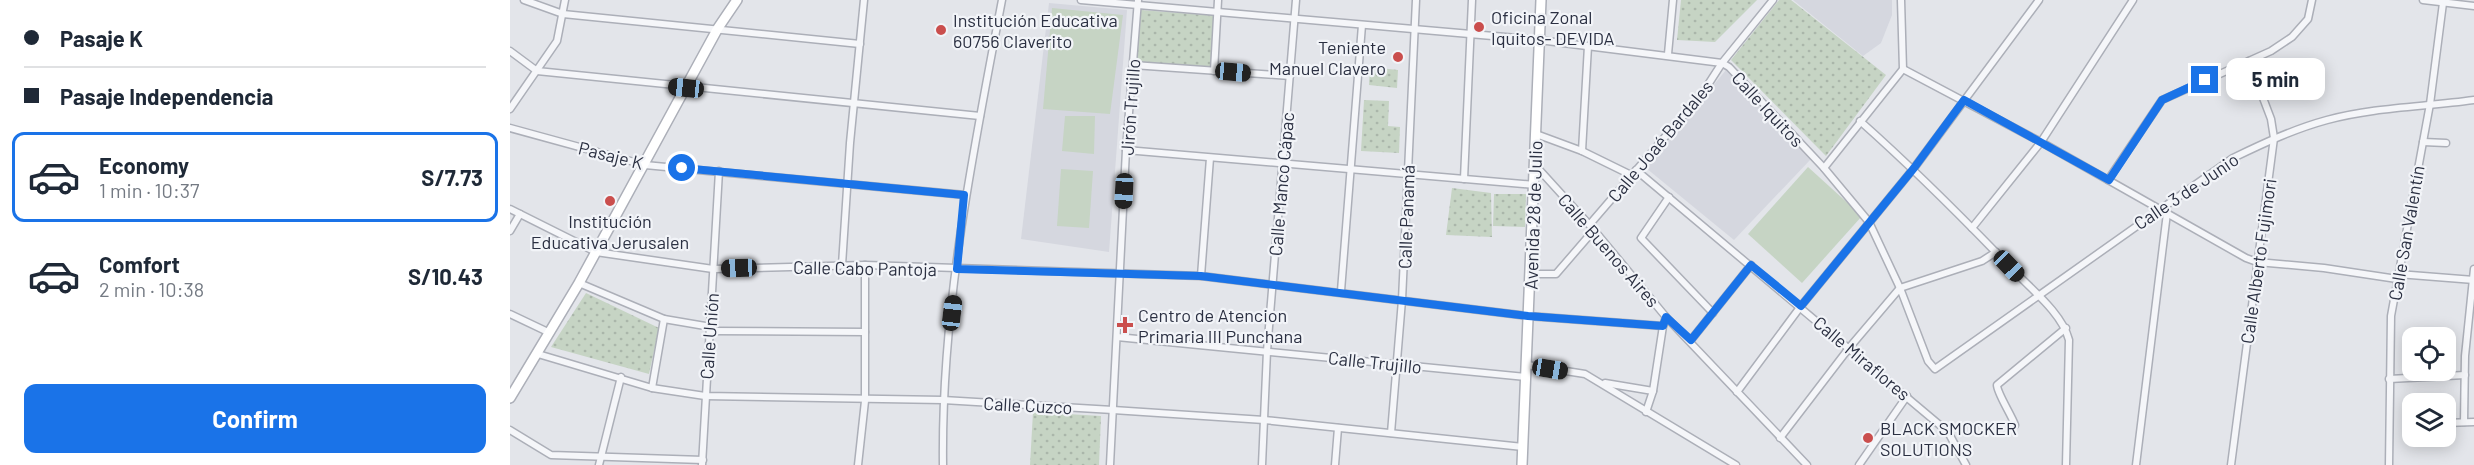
<!DOCTYPE html>
<html lang="en">
<head>
<meta charset="utf-8">
<style>
  body { margin:0; font-family:Barlow,sans-serif; background:#f6f6f7; color:#1f2937; height:100vh; display:flex; flex-direction:column; font-size:22px; white-space:nowrap }
  * { box-sizing:border-box; margin:0 }
  p { font-size:20px; color:#747a83 }
  .icon { flex:none; width:33px; height:33px; fill:none; stroke:currentColor; stroke-width:2; stroke-linecap:round; stroke-linejoin:round }
  .map { position:relative; flex:1; overflow:hidden }
  .sheet { display:flex; flex-direction:column; background:#fff; width:510px }
  .sheet>* { flex:none }
  .hud { display:grid; align-content:center; height:132px; padding:0 24px; background:#fff }
  .buttons { position:absolute; left:1892px; top:327px; display:grid; gap:12px }
  .buttons a { display:grid; place-items:center; width:54px; height:54px; border-radius:12px; background:#fff; box-shadow:0 3px 15px #0003; font-size:30px }
  .end { position:absolute; width:27px; height:27px; margin:-14px; border:8px solid #1a73e8; background:#fff; box-shadow:0 0 0 3px #fff }
  .from { border-radius:50% }
  .bubble { position:absolute; height:42px; border-radius:12px; background:#fff; box-shadow:0 3px 15px #0003; font-size:20px; font-weight:700; line-height:42px; text-align:center }
  .car { position:absolute; width:18px; height:36px; margin:-18px -9px; border-radius:8px; box-shadow:0 0 4px 2px #0007; background:linear-gradient(#222 24%,#8ab4d8 0 40%,#222 0 76%,#8ab4d8 0 86%,#222 0) }
  .hud b { display:flex; align-items:center; gap:21px; height:57px; font-size:22px }
  .hud b+b { border-top:2px solid #e0e1e3 }
  .hud i { width:15px; height:15px; background:#1f2937 }
  ul { padding:0; list-style:none }
  li { display:flex; align-items:center; gap:18px; height:90px; margin:0 12px 9px; padding:0 12px; border:3px solid transparent; border-radius:12px }
  li div { flex:1 }
  li b { display:block; font-size:22px }
  li em { font-style:normal; font-weight:700 }
  li.current { border-color:#1a73e8 }
  li>.icon { width:54px; height:54px; stroke-width:1.5 }
  .cta { display:flex; gap:12px; margin-top:auto; padding:12px 24px }
  .cta a { flex:1; height:69px; border-radius:12px; background:#1a73e8; color:#fff; font-size:24px; font-weight:700; line-height:69px; text-align:center }
  main { display:flex; flex:1; min-height:0 }
  .map>svg:first-child { display:block }
</style>
</head>
<body>
<main>
<section class="sheet">
<div class="hud">
<b><i class="from"></i>Pasaje K</b>
<b><i></i>Pasaje Independencia</b>
</div>
<ul>
<li class="current"><svg class="icon" aria-label="car" viewBox="0 0 24 24"><path d="M5 17H2v-5l4-1 3-4h7l3 4 3 1v5h-3M9 17h6M6 11h13"/><circle cx="7" cy="17" r="2"/><circle cx="17" cy="17" r="2"/></svg><div><b>Economy</b><p>1 min · 10:37</p></div><em>S/7.73</em></li>
<li><svg class="icon" aria-label="car" viewBox="0 0 24 24"><path d="M5 17H2v-5l4-1 3-4h7l3 4 3 1v5h-3M9 17h6M6 11h13"/><circle cx="7" cy="17" r="2"/><circle cx="17" cy="17" r="2"/></svg><div><b>Comfort</b><p>2 min · 10:38</p></div><em>S/10.43</em></li>
</ul>
<div class="cta"><a>Confirm</a></div>
</section>
<div class="map">
<svg width="1964" height="465" viewBox="0 0 1964 465">
  <defs>
    <pattern id="green-dots" width="8" height="8" patternUnits="userSpaceOnUse" patternTransform="scale(1.5)"><rect width="8" height="8" fill="#c6d4c4"/><path d="M2 2h.1M6 6h.1" fill="none" stroke="#aab6aa" stroke-width="1.8" stroke-linecap="round"/></pattern>
  </defs>
  <rect width="100%" height="100%" fill="#e3e5ea"/>
  <g fill="#d5d7df">
    <polygon points="1283,0 1382,0 1382,15 1371,43 1353,56"/>
    <polygon points="539,3 617,10 599,252 511,239"/>
    <polygon points="1216,70 1221,72 1301,159 1224,240 1136,168"/>
  </g>
  <g fill="url(#green-dots)">
    <polygon points="1171,0 1247,0 1205,42 1167,40"/>
    <polygon points="1269,0 1281,0 1376,75 1316,156 1221,60"/>
    <polygon points="631,10 708,16 707,69 627,62"/>
    <polygon points="860,67 888,70 887,88 859,85"/>
    <polygon points="854,100 879,101 878,126 890,127 889,153 851,151"/>
    <polygon points="942,188 981,193 982,237 936,235"/>
    <polygon points="984,194 1016,194 1015,227 983,226"/>
    <polygon points="76,293 149,328 139,374 41,347"/>
    <polygon points="523,412 591,416 589,465 520,465"/>
  </g>
  <g fill="#c6d4c4">
    <polygon points="542,8 613,15 600,114 533,109"/>
    <polygon points="555,116 585,116 584,154 552,151"/>
    <polygon points="1298,167 1352,216 1292,283 1238,234"/>
    <polygon points="551,169 583,171 579,228 547,226"/>
  </g>
  <g fill="none" stroke-linecap="round" stroke-linejoin="round">
    <g stroke="#acafb8" stroke-width="9">
      <g id="street">
        <polyline points="14,0 53,14 350,44"/>
        <path d="M571,0l458,40 183,23 7,4 95,101 45,54 31,66 28,73 7,8 298,-211c31,-15 61,-29 94,-38 48,-13 98,-13 147,-20"/>
        <polyline points="1913,0 1964,6"/>
        <polyline points="0,51 27,71 470,116"/>
        <polyline points="1158,54 1163,0"/>
        <polyline points="623,65 780,76"/>
        <polyline points="1393,69 1531,142 1736,258 1747,262 1814,268 1887,279"/>
        <polyline points="704,71 708,0"/>
        <polyline points="0,109 47,41 55,0"/>
        <path d="M1350,121c53,47 103,97 152,148 19,20 50,44 57,71l-3,125"/>
        <polyline points="0,128 135,165 455,195"/>
        <polyline points="1026,134 1072,151 1121,175"/>
        <polyline points="1913,142 1936,143"/>
        <polyline points="616,150 1025,185"/>
        <polyline points="1072,151 1078,46"/>
        <polyline points="1025,165 1084,230 1156,317 1297,465"/>
        <polyline points="1314,168 1393,69 1391,0"/>
        <polyline points="1126,170 1438,432 1456,465"/>
        <polyline points="954,179 962,0"/>
        <polyline points="1598,180 1652,100 1761,51 1782,37 1798,19 1802,0"/>
        <polyline points="1159,197 1131,238 1203,313"/>
        <polyline points="0,209 86,252 203,269 355,265 691,276 1018,316 1153,326 1156,317"/>
        <polyline points="1080,224 1192,94 1212,63 1263,0"/>
        <polyline points="1462,228 1531,142 1623,0"/>
        <polyline points="0,231 10,214"/>
        <polyline points="332,265 340,143 354,0"/>
        <polyline points="1021,274 1046,274 1084,230"/>
        <polyline points="1888,274 1964,280"/>
        <polyline points="691,276 700,158"/>
        <polyline points="69,283 154,319 201,327"/>
        <polyline points="831,291 852,25"/>
        <polyline points="0,314 40,333"/>
        <polyline points="201,331 355,332"/>
        <polyline points="607,337 1016,377"/>
        <polyline points="1181,340 1241,265"/>
        <polyline points="28,354 142,388 195,396 433,400 603,410 754,420 1013,447"/>
        <polyline points="1017,365 1075,374 1226,465"/>
        <polyline points="1879,379 1955,375"/>
        <polyline points="1095,383 1143,391"/>
        <polyline points="142,388 154,319"/>
        <polyline points="1227,392 1291,306 1404,168 1529,0"/>
        <polyline points="1136,412 1143,391 1153,326"/>
        <polyline points="1954,422 1955,356 1964,269"/>
        <polyline points="1935,423 1964,422"/>
        <path d="M1505,425c-4,-11 -18,-32 -18,-40l69,-57"/>
        <polyline points="0,430 41,455 193,460"/>
        <polyline points="881,433 892,300 906,0"/>
        <polyline points="1270,438 1339,348 1390,288 1472,261 1486,252"/>
        <polyline points="89,465 111,377"/>
        <polyline points="192,465 209,171"/>
        <polyline points="348,465 355,401 355,265"/>
        <path d="M433,465c-2,-157 30,-312 59,-465"/>
        <polyline points="600,465 616,150 628,0"/>
        <polyline points="752,465 757,351 786,0"/>
        <polyline points="825,465 828,428"/>
        <polyline points="1349,465 1397,396"/>
        <polyline points="1626,465 1657,213"/>
        <polyline points="1721,465 1764,138 1761,119 1739,61"/>
        <polyline points="1879,465 1881,316 1920,104 1933,3"/>
      </g>
    </g>
    <g stroke="#acafb8" stroke-width="12">
      <g id="secondary">
        <polyline points="0,398 69,283 208,28 227,0"/>
        <polyline points="1012,465 1031,0"/>
      </g>
    </g>
    <use href="#street" stroke="#f5f6f9" stroke-width="6"/>
    <use href="#secondary" stroke="#fff" stroke-width="9"/>
  </g>
  <g fill="none" stroke-linecap="round" stroke-linejoin="round">
    <polyline stroke="#1a73e8" stroke-width="8" points="172,168 454,195 447,269 691,276 1018,316 1153,326 1156,317 1181,340 1241,265 1291,306 1404,168 1454,100 1599,180 1652,100 1695,80"/>
  </g>
  <g fill="#ca4e4d" stroke="#f2f4f8" stroke-width="2">
    <circle cx="969" cy="27" r="6"/>
    <circle cx="431" cy="30" r="6"/>
    <circle cx="888" cy="57" r="6"/>
    <circle cx="100" cy="201" r="6"/>
    <path d="M612 316h6v6h6v6h-6v6h-6v-6h-6v-6h6z"/>
    <circle cx="1358" cy="438" r="6"/>
  </g>
  <g text-anchor="middle" dominant-baseline="central" stroke-width="4.5" stroke-linejoin="round" paint-order="stroke">
    <g font-size="18" fill="#2b3042" stroke="#f2f4f8" text-anchor="start">
      <text x="981" y="17">Oficina Zonal<tspan x="981" dy="21">Iquitos- DEVIDA</tspan></text>
      <text x="443" y="20">Institución Educativa<tspan x="443" dy="21">60756 Claverito</tspan></text>
      <text x="876" y="47" text-anchor="end">Teniente<tspan x="876" dy="21">Manuel Clavero</tspan></text>
      <text x="100" y="221" text-anchor="middle">Institución<tspan x="100" dy="21">Educativa Jerusalen</tspan></text>
      <text x="628" y="315">Centro de Atencion<tspan x="628" dy="21">Primaria III Punchana</tspan></text>
      <text x="1370" y="428">BLACK SMOCKER<tspan x="1370" dy="21">SOLUTIONS</tspan></text>
    </g>
    <g font-size="18" fill="#2b3042" stroke="#f2f4f8">
      <text transform="translate(620 107) rotate(-86)">Jirón Trujillo</text>
      <text transform="translate(1258 109) rotate(47)">Calle Iquitos</text>
      <text transform="translate(1150 141) rotate(-50)">Calle Joaé Bardales</text>
      <text transform="translate(101 155) rotate(14)">Pasaje K</text>
      <text transform="translate(771 184) rotate(-85)">Calle Manco Cápac</text>
      <text transform="translate(1676 191) rotate(-34)">Calle 3 de Junio</text>
      <text transform="translate(1023 215) rotate(-88)">Avenida 28 de Julio</text>
      <text transform="translate(896 217) rotate(-88)">Calle Panamá</text>
      <text transform="translate(1896 233) rotate(-80)">Calle San Valentín</text>
      <text transform="translate(1099 250) rotate(49)">Calle Buenos Aires</text>
      <text transform="translate(1748 261) rotate(-82)">Calle Alberto Fujimori</text>
      <text transform="translate(355 268) rotate(1)">Calle Cabo Pantoja</text>
      <text transform="translate(199 336) rotate(-86)">Calle Unión</text>
      <text transform="translate(1352 358) rotate(40)">Calle Miraflores</text>
      <text transform="translate(865 362) rotate(6)">Calle Trujillo</text>
      <text transform="translate(518 405) rotate(3)">Calle Cuzco</text>
    </g>
  </g>
</svg>
<div class="buttons">
<a><svg class="icon" aria-label="locate" viewBox="0 0 24 24"><circle cx="12" cy="12" r="6"/><path d="M12 2v4M12 18v4M2 12h4M18 12h4"/></svg></a>
<a><svg class="icon" aria-label="layers" viewBox="0 0 24 24"><path d="M12 4l9 5-9 5-9-5zM3 14l9 5 9-5"/></svg></a>
</div>
<i class="end from" style="left:172px;top:168px"></i>
<i class="end" style="left:1695px;top:80px"></i>
<div class="bubble" style="left:1716px;top:58px;width:99px">5 min</div>
<i class="car" style="left:723px;top:72px;rotate:95deg"></i>
<i class="car" style="left:176px;top:88px;rotate:276deg"></i>
<i class="car" style="left:614px;top:191px;rotate:183deg"></i>
<i class="car" style="left:1499px;top:266px;rotate:136deg"></i>
<i class="car" style="left:229px;top:268px;rotate:268deg"></i>
<i class="car" style="left:442px;top:313px;rotate:7deg"></i>
<i class="car" style="left:1040px;top:369px;rotate:99deg"></i>
</div>
</main>
</body>
</html>
